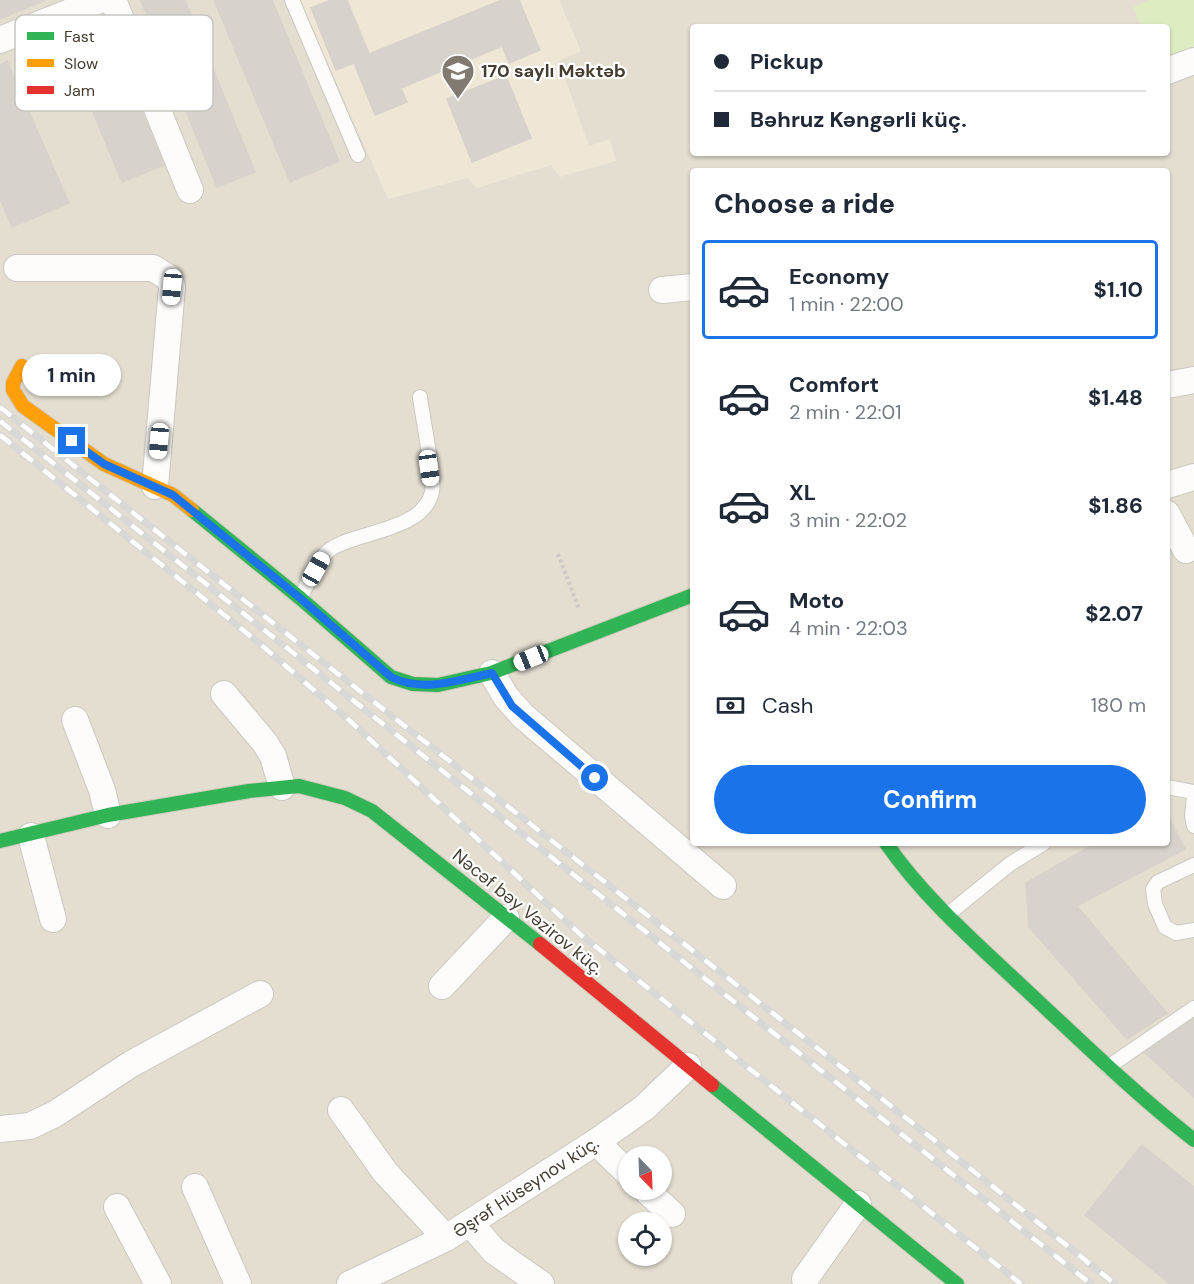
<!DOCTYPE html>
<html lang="en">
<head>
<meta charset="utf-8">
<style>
  body { margin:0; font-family:"DM Sans",sans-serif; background:#f2f2f3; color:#1f2937; height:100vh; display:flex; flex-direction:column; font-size:22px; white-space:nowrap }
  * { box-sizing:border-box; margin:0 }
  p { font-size:20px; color:#747a83 }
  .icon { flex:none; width:33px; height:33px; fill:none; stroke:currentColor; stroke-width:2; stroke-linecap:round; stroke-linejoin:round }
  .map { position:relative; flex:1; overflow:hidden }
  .details { position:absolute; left:690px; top:168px; width:480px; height:678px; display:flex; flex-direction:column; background:#fff; border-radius:6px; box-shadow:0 2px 4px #0004 }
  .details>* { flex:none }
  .hud { position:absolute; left:690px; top:24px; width:480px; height:132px; border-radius:6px; box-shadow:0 2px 4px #0004; display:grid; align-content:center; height:132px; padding:0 24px; background:#fff }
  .needle { width:39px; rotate:157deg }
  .fabs { position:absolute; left:618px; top:1146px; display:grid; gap:12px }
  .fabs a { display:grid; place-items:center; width:54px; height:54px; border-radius:50%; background:#fff; box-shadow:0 2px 4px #0004; font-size:30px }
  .end { position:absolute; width:27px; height:27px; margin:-14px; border:8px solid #1a73e8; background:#fff; box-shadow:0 0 0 3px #fff }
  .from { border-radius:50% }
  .bubble { position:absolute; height:42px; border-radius:21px; background:#fff; box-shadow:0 2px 4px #0004; font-size:20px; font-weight:700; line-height:42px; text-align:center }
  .car { position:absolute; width:18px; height:36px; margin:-18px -9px; border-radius:8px; box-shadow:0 0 4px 2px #0007; background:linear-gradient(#fff 24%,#345 0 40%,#fff 0 76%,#345 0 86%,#fff 0) }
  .hud b { display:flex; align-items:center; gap:21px; height:57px; font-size:22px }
  .hud b+b { border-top:2px solid #e0e1e3 }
  .hud i { width:15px; height:15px; background:#1f2937 }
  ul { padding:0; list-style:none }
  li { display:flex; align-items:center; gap:18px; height:99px; margin:0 12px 9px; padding:0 12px; border:3px solid transparent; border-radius:6px }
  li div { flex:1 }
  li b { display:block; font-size:22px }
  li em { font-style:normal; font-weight:700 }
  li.selected { border-color:#1a73e8 }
  li>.icon { width:54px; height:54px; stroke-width:1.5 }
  h2 { padding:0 24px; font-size:27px; line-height:72px }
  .pay { display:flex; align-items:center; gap:15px; height:66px; padding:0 24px; font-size:22px }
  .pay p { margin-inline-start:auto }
  .cta { display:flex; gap:12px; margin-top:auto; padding:12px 24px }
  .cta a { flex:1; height:69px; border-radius:36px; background:#1a73e8; color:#fff; font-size:24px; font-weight:700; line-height:69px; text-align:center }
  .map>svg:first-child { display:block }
</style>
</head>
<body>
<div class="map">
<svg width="1194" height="1284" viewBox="0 0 1194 1284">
  <rect width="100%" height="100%" fill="#efece5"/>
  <path fill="#e4ded1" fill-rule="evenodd" d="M0,0h1194v1284h-1194zM693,27h474v126h-474zM693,171h474v672h-474zM628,1156h34v34h-34zM628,1222h34v34h-34z"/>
  <polygon fill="#eee7d6" points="300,0 559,0 581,51 559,61 589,146 610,139 616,161 560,177 551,165 477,188 467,178 388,199"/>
  <polygon fill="#ddedc1" points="1151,0 1194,0 1194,49 1167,58 1167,27 1136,27 1140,25 1134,7"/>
  <g fill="#d7d3cc" stroke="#d7d3cb" stroke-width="1.5">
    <polygon points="0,0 45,0 0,19"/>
    <polygon points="185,0 255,172 217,187 141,1"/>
    <polygon points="214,0 272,0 339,161 290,182"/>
    <polygon points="331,0 347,0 369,54 502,0 519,0 540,50 509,63 502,46 401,88 407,102 375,115 354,63 336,70 311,8"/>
    <polygon points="102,16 164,165 122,182 60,33"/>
    <polygon points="7,61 69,203 12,227 0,199 0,65"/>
    <polygon points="506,76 531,138 472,162 447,99"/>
    <polygon points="1167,813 1185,849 1077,906 1167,1013 1127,1039 1029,927 1026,883 1096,843 1167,843"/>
    <polygon points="1193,1018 1194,1020 1194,1097 1144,1052"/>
    <polygon points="1142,1145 1194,1187 1194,1284 1170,1284 1085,1215"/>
  </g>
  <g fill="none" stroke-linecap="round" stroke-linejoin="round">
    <g stroke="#cbc8c1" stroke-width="16">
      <g id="lane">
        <polyline points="292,0 358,155"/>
        <path d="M300,598c8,-13 14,-33 25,-44 21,-23 98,-20 107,-62 3,-14 -10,-77 -12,-95"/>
        <polyline points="1167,787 1194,792"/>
        <polyline points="1194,796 1192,816 1194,826"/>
        <polyline points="1194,865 1158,882 1153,889 1155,904 1165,927 1176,933 1194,930"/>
        <polyline points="947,915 1010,864 1044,843"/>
        <polyline points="1108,1067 1194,1008"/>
      </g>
    </g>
    <g stroke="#cbc8c1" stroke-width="28">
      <g id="street">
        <polyline points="113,0 190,190"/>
        <polyline points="0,40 100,0"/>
        <polyline points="1167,71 1194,61"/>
        <polyline points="17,268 153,268 169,278 172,287 155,486"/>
        <polyline points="662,290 693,287"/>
        <polyline points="1167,385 1194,380"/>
        <polyline points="1167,485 1194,477"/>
        <polyline points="1167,514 1186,550"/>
        <polyline points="492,673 506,697 523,716 723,886"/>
        <polyline points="224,694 265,743 273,756 282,787"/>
        <polyline points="75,720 102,790 108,815"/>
        <polyline points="31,836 53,919"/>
        <polyline points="442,986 506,918"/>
        <polyline points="341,1110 385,1172 446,1238"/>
        <polyline points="0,1129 30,1126 55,1114 131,1064 260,994"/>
        <polyline points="596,1142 628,1173"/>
        <polyline points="195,1187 238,1284"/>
        <polyline points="646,1190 672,1214"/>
        <polyline points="117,1207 158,1284"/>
        <polyline points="470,1223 494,1251 541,1284"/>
        <polyline points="805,1279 858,1204"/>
        <polyline points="350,1284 446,1238 596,1142 644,1108 688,1066"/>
      </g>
    </g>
    <g stroke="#d0cabc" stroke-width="16">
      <g id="fast">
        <polyline points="192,510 300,598 391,677 413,684 438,685 491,673 693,595"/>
        <polyline points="0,841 108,815 249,791 299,786 345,798 372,811 540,944"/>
        <path d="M886,843c38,55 89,99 138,145 56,52 110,105 170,152"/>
        <polyline points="712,1085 957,1284"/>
      </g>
    </g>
    <g stroke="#d0cabc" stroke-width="16">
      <polyline id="slow" points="22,366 13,383 13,390 23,406 104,464 173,495 192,510"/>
    </g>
    <g stroke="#d0cabc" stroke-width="16">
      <polyline id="jam" points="540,944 712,1085"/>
    </g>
    <polyline stroke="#cdcac5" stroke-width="4" stroke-dasharray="3 3" stroke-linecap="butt" points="558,554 579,609"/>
    <use href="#lane" stroke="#fdfcfb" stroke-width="14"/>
    <use href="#street" stroke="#fdfcfb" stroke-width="26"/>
    <use href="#fast" stroke="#30b455" stroke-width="14"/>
    <use href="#slow" stroke="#ff9f0a" stroke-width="14"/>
    <use href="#jam" stroke="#e5322d" stroke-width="14"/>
    <g stroke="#d8d8d7" stroke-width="7">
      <g id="rail">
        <path d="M0,407c369,295 746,581 1115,877"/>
        <polyline points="0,421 1091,1284"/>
        <polyline points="0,435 259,643 350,721 581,935 1021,1284"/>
      </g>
    </g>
    <use href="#rail" stroke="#fff" stroke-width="4.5" stroke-dasharray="14" stroke-linecap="butt"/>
  </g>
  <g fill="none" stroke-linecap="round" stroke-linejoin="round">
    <path stroke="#1a73e8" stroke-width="8" d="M72,441l32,23 69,31 127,103 91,79c32,16 68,3 101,-4l20,33 83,72"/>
  </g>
  <defs>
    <g id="school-pin" transform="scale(1.725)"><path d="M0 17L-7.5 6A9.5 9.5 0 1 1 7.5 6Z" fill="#807a70" stroke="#fff"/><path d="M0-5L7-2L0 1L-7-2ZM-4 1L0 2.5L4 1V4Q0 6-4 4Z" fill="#fff"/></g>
  </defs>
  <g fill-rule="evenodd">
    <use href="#school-pin" x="458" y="71"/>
  </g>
  <g text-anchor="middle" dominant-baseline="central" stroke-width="4.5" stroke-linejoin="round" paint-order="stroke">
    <g font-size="18" font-weight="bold" fill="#453d31" stroke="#fff" text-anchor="start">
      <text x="481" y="71">170 saylı Məktəb</text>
    </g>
    <g font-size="18" fill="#453d31" stroke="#fff">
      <text transform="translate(528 912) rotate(39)">Nəcəf bəy Vəzirov küç.</text>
      <text transform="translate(526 1187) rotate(-33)">Əşrəf Hüseynov küç.</text>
    </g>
  </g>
  <rect x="15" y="15" width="198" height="96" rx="9" fill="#fff" stroke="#c7c5c1" stroke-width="1.5"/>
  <rect x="27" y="32" width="27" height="8" fill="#30b455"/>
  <rect x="27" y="59" width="27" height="8" fill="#ff9f0a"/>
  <rect x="27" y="86" width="27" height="8" fill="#e5322d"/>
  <g font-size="16" fill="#453d31">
    <text x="64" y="42">Fast</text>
    <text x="64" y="69">Slow</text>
    <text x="64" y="96">Jam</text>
  </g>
</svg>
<div class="fabs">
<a><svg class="needle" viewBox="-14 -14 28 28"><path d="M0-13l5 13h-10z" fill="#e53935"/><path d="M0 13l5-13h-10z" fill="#747a83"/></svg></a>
<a><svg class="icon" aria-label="locate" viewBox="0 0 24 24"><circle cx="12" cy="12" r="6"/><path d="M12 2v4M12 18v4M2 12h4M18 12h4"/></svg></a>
</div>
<i class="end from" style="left:595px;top:778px"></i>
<i class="end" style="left:72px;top:441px"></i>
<div class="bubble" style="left:22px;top:354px;width:99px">1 min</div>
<i class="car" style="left:172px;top:287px;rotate:185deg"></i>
<i class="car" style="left:159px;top:441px;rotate:185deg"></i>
<i class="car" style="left:429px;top:468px;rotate:172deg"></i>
<i class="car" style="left:316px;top:569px;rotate:29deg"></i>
<i class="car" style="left:531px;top:658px;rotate:248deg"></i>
<div class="hud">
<b><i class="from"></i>Pickup</b>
<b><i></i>Bəhruz Kəngərli küç.</b>
</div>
<section class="details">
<h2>Choose a ride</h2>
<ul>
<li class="selected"><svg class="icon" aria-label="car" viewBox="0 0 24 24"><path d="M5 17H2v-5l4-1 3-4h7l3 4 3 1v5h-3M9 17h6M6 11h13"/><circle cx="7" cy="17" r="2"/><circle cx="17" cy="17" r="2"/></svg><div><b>Economy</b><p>1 min · 22:00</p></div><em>$1.10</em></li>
<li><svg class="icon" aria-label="car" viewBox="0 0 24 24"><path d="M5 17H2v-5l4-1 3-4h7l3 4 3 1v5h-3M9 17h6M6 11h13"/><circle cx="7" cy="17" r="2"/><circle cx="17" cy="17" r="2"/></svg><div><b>Comfort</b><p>2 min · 22:01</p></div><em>$1.48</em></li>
<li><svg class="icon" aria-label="car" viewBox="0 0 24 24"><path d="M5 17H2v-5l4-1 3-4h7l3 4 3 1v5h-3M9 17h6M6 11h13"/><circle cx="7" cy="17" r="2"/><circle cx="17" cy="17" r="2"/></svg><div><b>XL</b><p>3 min · 22:02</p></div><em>$1.86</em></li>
<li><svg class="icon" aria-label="car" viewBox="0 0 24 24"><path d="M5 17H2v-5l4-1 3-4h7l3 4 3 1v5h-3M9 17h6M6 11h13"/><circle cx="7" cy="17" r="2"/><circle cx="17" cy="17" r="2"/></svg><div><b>Moto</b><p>4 min · 22:03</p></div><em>$2.07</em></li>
</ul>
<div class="pay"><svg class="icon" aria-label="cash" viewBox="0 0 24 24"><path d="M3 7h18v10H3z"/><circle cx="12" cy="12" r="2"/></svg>Cash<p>180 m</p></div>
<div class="cta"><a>Confirm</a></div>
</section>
</div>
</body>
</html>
